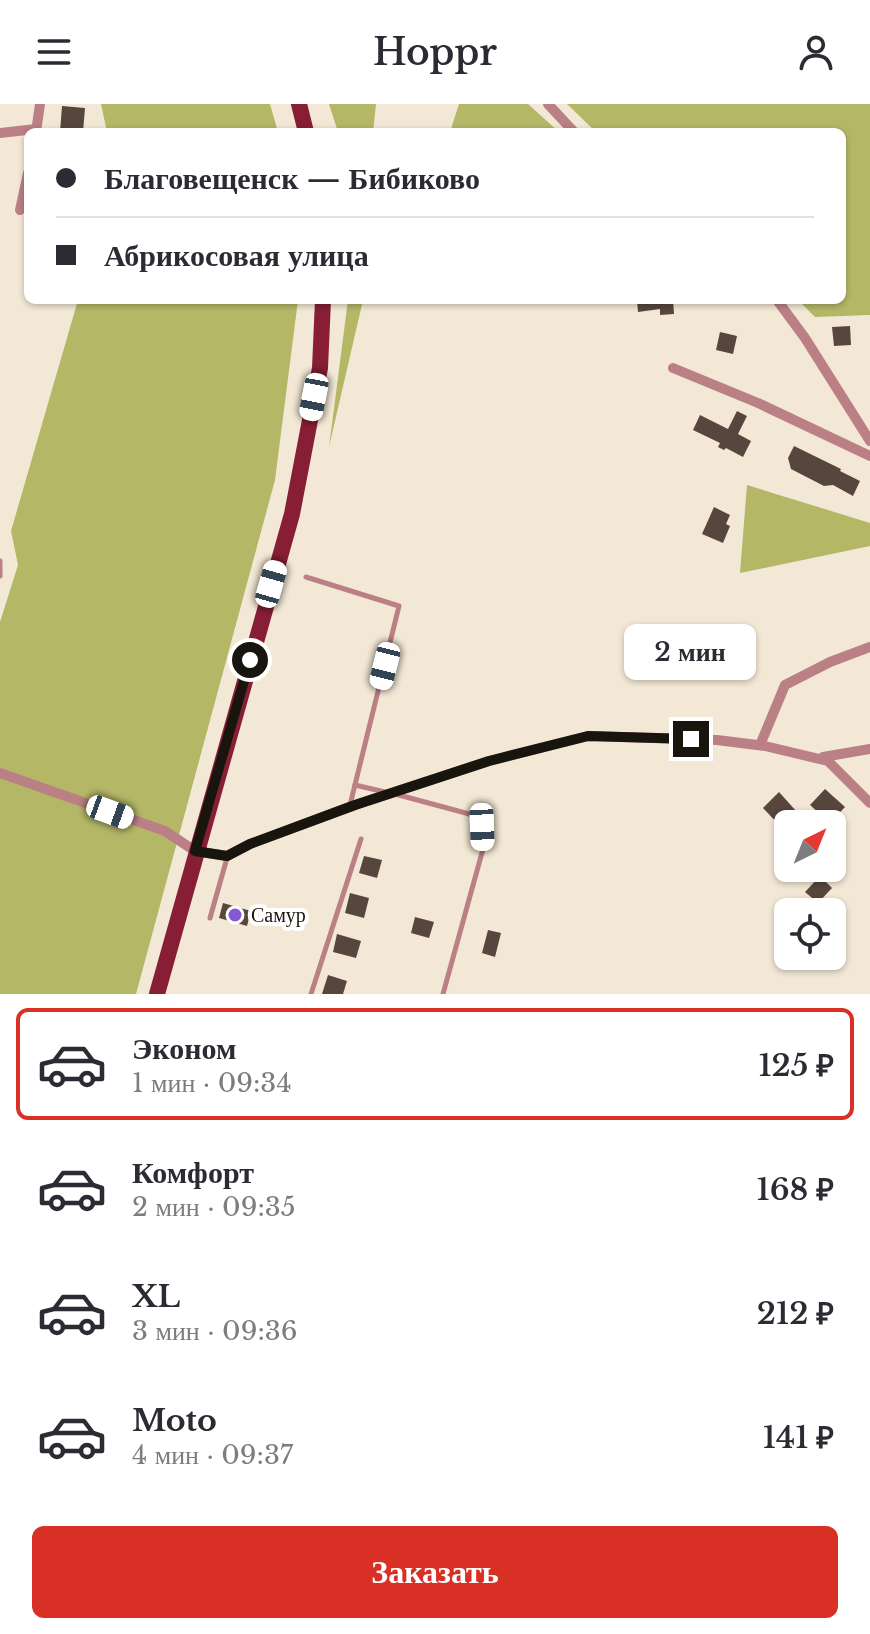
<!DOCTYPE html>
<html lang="ru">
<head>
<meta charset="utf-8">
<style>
  body { margin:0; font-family:"Libre Baskerville",serif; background:#f7f7f7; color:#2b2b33; height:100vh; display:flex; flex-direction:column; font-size:30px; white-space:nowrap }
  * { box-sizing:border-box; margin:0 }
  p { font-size:26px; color:#7c7c81 }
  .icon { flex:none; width:44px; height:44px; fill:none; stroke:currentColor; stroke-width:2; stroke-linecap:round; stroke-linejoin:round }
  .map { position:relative; height:890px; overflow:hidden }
  .panel { display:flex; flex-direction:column; background:#fff; flex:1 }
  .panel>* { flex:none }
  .top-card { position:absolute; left:24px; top:24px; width:822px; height:176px; border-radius:12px; box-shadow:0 2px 6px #0004; display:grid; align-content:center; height:176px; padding:0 32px; background:#fff }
  .needle { width:52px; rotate:43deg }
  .buttons { position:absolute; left:774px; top:706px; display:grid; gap:16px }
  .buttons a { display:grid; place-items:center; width:72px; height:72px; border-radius:12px; background:#fff; box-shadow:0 2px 6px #0004; font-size:40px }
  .end { position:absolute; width:36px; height:36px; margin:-18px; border:10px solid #18150e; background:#fff; box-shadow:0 0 0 4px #fff }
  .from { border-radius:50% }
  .bubble { position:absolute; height:56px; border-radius:12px; background:#fff; box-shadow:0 2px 6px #0004; font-size:26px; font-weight:600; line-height:56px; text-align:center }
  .car { position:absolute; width:24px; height:48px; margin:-24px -12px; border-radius:10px; box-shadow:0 0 6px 2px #0007; background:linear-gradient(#fff 24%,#345 0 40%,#fff 0 76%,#345 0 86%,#fff 0) }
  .top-card b { display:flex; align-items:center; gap:28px; height:76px; font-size:30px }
  .top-card b+b { border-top:2px solid #e1e1e2 }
  .top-card i { width:20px; height:20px; background:#2b2b33 }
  ul { padding:14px 0 0; list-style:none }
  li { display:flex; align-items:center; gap:24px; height:112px; margin:0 16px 12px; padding:0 16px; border:4px solid transparent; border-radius:12px }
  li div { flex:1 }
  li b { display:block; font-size:30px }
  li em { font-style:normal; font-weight:600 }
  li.active { border-color:#d93025 }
  li>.icon { width:72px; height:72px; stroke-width:1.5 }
  .button { display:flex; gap:16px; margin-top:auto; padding:16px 32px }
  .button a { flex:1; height:92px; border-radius:12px; background:#d93025; color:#fff; font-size:32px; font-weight:600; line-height:92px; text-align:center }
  header { display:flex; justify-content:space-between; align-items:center; height:104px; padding:0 32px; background:#fff; font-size:36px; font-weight:600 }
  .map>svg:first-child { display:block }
</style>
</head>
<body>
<header><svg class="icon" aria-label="menu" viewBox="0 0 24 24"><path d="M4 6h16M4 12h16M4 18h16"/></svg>Hoppr<svg class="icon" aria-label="person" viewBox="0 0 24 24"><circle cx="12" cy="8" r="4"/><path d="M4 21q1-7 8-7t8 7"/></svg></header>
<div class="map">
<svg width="870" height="890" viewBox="0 0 870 890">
  <rect width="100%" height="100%" fill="#f3e8d5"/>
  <g fill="#b4b766">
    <polygon points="101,0 270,0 278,28 107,28"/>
    <polygon points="329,0 376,0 373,28 338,28"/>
    <polygon points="459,0 528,0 559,28 450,28"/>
    <polygon points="567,0 870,0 870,211 815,213 798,196 842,196 842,28 596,28"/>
    <polygon points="78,196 298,196 275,376 136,890 0,890 0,518 18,461 11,427"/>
    <polygon points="348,196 363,196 329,343"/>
    <polygon points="747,381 870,419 870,442 740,469"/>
  </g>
  <g fill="#57463d">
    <polygon points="62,2 85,4 83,28 60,28"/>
    <polygon points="637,196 673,196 674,210 660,211 660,205 638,208"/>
    <polygon points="850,222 851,241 834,242 832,223"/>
    <polygon points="720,228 737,232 733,250 716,246"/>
    <polygon points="737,307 747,312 738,330 751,337 743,353 726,344 724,346 718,343 720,339 693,326 700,311 728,325"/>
    <polygon points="794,342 841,365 840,367 860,377 853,392 833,381 824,382 791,365 788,354"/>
    <polygon points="714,403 730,411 726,420 730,422 723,439 702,430"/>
    <polygon points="825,685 845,703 830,719 810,701"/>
    <polygon points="779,688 797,708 781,723 763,704"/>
    <polygon points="364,752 382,756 377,774 359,769"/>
    <polygon points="820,772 832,784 818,799 805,788"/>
    <polygon points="350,789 369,794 364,814 345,809"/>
    <polygon points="223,799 251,807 247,822 219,814"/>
    <polygon points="415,813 434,818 429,834 411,829"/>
    <polygon points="488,826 501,829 495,853 482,849"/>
    <polygon points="337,830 361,837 356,854 333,848"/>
    <polygon points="328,871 347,877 343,890 322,890"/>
  </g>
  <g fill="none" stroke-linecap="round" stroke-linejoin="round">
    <g stroke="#bb8085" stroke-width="5">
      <polyline points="0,457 0,472"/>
      <polyline points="306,473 399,502 350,701"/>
      <polyline points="355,681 385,688"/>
      <polyline points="395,690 473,711 482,723 483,745 443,890"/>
      <polyline points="210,814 227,754"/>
      <polyline points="311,890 361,735"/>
    </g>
    <g stroke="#bb8085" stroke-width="10">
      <polyline points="548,0 574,28"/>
      <polyline points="36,28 40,0"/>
      <polyline points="0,29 36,25"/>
      <polyline points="20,106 28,69"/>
      <polyline points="777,196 805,234 870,337"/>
      <polyline points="673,264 758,299 870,352"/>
      <polyline points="760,641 785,581 830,558 870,543"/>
      <polyline points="823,653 870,645"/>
      <polyline points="0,669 165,727 195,747 227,752 250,740 355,701 489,657 588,632 717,636 765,642 828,657 870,699"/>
    </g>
    <g stroke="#871e35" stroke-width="16">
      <polyline points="299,0 306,28"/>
      <polyline points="157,890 292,410 320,264 323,196"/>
    </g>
  </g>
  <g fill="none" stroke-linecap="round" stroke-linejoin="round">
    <polyline stroke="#18150e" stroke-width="10" points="250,556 195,747 227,752 250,740 355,701 489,657 588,632 691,635"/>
  </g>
  <circle fill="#8558d1" stroke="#fff" stroke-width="3" cx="235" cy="811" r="8"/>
  <g text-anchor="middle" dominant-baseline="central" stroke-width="8" stroke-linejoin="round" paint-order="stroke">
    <g font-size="20" fill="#18150e" stroke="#fff" text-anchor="start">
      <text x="251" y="811">Самур</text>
    </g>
  </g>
</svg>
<div class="buttons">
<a><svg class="needle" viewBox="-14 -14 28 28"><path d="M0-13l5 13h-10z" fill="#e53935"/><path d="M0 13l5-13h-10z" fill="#7c7c81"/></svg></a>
<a><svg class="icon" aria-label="locate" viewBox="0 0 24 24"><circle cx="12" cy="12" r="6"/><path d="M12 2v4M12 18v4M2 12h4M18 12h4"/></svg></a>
</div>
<i class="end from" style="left:250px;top:556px"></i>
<i class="end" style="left:691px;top:635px"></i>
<div class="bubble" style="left:624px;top:520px;width:132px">2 мин</div>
<i class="car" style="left:314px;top:293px;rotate:191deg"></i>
<i class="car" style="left:271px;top:480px;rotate:16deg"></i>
<i class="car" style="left:385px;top:562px;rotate:194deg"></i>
<i class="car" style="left:110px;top:708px;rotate:110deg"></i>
<i class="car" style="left:482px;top:723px;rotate:178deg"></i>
<div class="top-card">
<b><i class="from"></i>Благовещенск — Бибиково</b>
<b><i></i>Абрикосовая улица</b>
</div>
</div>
<section class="panel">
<ul>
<li class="active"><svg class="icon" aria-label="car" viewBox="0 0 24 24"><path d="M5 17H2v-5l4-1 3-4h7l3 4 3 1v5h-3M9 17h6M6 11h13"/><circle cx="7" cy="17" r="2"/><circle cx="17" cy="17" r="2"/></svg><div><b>Эконом</b><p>1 мин · 09:34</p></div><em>125 ₽</em></li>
<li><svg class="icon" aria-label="car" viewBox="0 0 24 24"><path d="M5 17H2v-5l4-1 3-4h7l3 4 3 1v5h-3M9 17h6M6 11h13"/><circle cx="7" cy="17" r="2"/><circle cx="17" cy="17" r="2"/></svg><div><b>Комфорт</b><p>2 мин · 09:35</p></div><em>168 ₽</em></li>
<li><svg class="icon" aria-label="car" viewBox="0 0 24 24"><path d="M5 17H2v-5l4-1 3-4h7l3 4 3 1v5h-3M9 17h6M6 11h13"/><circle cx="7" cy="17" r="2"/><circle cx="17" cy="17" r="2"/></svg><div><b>XL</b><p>3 мин · 09:36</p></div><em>212 ₽</em></li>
<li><svg class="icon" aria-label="car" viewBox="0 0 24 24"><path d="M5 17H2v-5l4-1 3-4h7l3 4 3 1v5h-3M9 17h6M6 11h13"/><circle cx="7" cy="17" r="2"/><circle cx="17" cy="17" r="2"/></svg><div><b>Moto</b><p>4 мин · 09:37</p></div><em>141 ₽</em></li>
</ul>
<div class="button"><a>Заказать</a></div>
</section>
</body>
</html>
